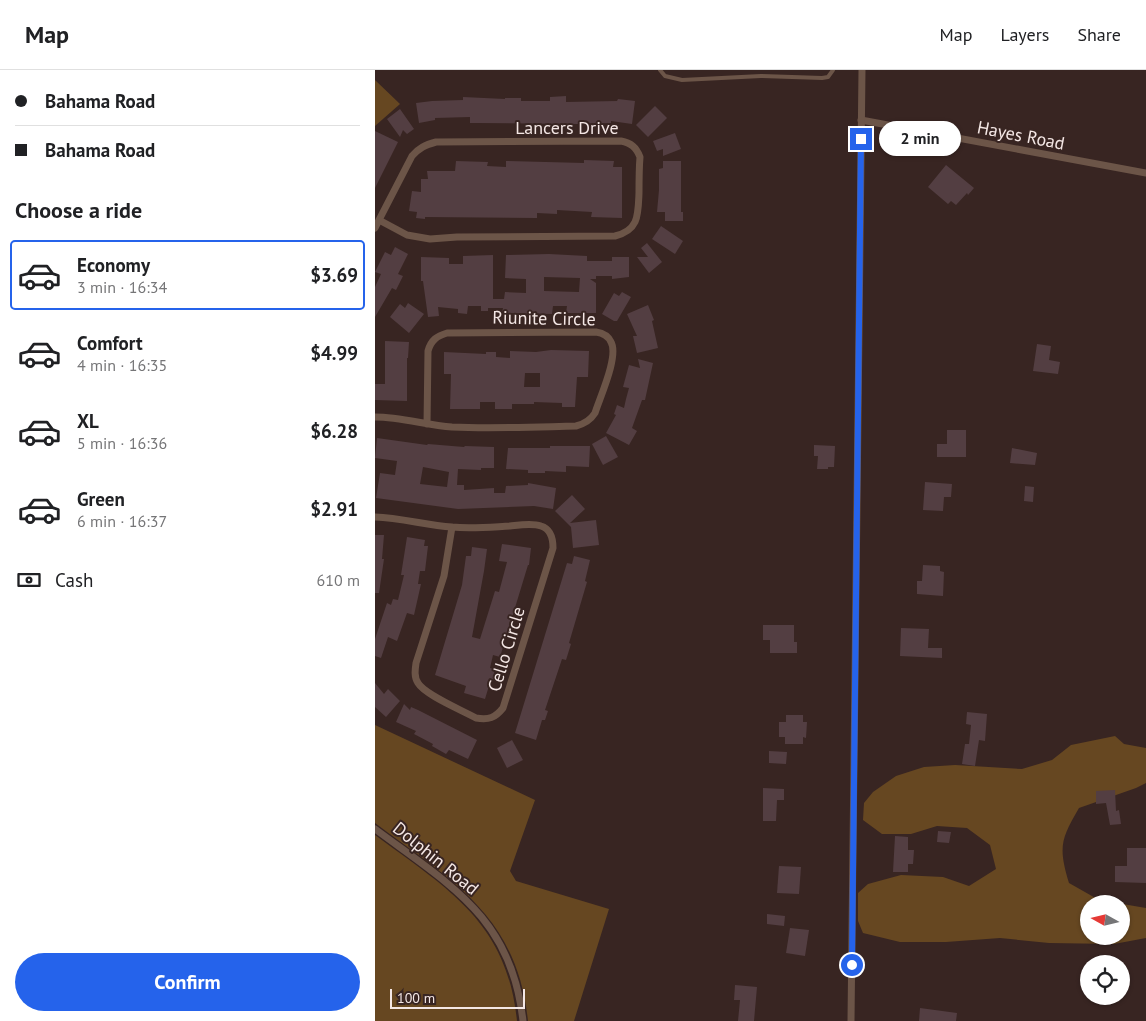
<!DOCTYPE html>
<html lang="en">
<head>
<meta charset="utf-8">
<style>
  body { margin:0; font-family:"PT Sans",sans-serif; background:#f2f2f2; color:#202124; height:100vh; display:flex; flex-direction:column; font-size:19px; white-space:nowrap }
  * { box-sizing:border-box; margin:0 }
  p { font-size:16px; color:#757577 }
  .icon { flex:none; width:28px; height:28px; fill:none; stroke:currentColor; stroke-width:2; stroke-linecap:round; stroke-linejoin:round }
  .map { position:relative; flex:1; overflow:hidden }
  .sheet { display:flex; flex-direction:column; background:#fff; width:375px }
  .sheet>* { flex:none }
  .guide { display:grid; align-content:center; height:110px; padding:0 15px; background:#fff }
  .needle { width:32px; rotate:278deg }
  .tools { position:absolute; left:705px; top:825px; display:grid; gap:10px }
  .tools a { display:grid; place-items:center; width:50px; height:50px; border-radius:50%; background:#fff; box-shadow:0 1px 4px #0004; font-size:25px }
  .scale { position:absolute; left:15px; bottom:12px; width:135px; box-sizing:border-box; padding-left:5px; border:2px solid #f4e7e5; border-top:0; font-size:14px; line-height:18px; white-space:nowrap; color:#f4e7e5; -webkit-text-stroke:4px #382522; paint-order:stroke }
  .end { position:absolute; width:22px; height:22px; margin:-11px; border:6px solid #2563eb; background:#fff; box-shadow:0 0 0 2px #fff }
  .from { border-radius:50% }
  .bubble { position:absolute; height:35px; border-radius:18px; background:#fff; box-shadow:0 1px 4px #0004; font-size:16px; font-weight:600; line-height:35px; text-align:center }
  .guide b { display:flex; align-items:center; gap:18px; height:48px; font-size:19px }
  .guide b+b { border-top:1px solid #e0e0e0 }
  .guide i { width:12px; height:12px; background:#202124 }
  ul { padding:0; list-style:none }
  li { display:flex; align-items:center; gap:15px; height:70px; margin:0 10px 8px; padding:0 5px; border:2px solid transparent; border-radius:5px }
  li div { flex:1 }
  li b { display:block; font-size:19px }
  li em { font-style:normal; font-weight:600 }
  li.current { border-color:#2563eb }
  li>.icon { width:45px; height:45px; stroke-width:1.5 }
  h2 { padding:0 15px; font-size:22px; line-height:60px }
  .pay { display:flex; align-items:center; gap:12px; height:55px; padding:0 15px; font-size:19px }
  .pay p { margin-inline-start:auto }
  .cta { display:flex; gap:10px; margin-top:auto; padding:10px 15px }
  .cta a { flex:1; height:58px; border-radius:30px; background:#2563eb; color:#fff; font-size:20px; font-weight:600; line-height:58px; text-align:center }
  header { display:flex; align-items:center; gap:30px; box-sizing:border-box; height:70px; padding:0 25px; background:#fff; border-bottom:1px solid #e0e0e0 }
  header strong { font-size:24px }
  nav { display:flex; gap:28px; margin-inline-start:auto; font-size:18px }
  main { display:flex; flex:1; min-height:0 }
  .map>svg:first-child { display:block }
</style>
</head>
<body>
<header>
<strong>Map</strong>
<nav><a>Map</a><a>Layers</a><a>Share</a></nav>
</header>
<main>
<section class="sheet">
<div class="guide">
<b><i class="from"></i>Bahama Road</b>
<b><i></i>Bahama Road</b>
</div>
<h2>Choose a ride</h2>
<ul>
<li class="current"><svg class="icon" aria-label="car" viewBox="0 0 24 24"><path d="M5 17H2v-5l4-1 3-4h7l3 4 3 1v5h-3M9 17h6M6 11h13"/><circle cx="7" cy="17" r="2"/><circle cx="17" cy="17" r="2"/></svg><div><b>Economy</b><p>3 min · 16:34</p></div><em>$3.69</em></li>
<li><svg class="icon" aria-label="car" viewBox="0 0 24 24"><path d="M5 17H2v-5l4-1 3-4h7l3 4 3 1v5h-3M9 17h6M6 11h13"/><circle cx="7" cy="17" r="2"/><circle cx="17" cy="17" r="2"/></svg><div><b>Comfort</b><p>4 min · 16:35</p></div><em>$4.99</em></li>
<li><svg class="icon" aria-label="car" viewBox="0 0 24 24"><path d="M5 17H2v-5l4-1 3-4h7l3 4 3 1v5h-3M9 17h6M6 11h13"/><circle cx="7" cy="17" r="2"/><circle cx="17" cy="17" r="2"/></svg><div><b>XL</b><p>5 min · 16:36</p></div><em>$6.28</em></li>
<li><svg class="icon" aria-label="car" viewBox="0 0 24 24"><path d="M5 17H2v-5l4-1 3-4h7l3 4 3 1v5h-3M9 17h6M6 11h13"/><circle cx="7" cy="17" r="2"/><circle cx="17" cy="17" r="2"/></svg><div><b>Green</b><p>6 min · 16:37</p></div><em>$2.91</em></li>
</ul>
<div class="pay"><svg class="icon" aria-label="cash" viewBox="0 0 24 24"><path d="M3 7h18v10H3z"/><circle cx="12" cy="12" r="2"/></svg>Cash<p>610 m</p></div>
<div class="cta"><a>Confirm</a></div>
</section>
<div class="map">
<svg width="771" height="951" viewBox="0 0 771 951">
  <rect width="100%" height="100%" fill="#382522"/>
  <g fill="#664721" fill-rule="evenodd">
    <polygon points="0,10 25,34 0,56"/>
    <path d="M0,655l160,75 -25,71 6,10 93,28 -35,112h-46c-11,-106 -76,-140 -153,-198z"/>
    <path d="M740,666l9,8 22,4v35l-10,5 -57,20c-18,31 -21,39 -10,75l30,17 47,8v30l-32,6 -65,-1 -49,-5 -54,4h-46l-37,-9 -5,-12v-28l10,-9 33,-9 42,2 26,9 27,-17 -6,-24 -23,-17 -30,-2 -26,8h-29l-19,-14 1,-17 9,-11 23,-16 28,-9 31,-2 67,4 30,-9 19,-15zM714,834h32v32h-32z"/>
    <path d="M0,765c73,54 132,87 142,186h-142z"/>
  </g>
  <g fill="#533e42" fill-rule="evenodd">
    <polygon points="191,26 191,32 242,31 243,29 260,31 257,54 236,51 236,53 204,54 101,53 95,53 95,47 60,48 60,50 44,53 41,33 57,31 88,30 88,27 130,29 130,28 146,28 146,31 175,31 175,27"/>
    <polygon points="280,36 292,48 273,67 261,55"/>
    <polygon points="25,39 39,59 32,64 28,60 25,67 12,49"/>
    <polygon points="0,61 23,72 0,118"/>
    <polygon points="300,63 306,79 288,86 288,79 282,81 278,71"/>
    <polygon points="209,90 239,91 238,97 247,97 247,148 216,147 217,142 182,140 182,144 162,143 162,148 50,147 50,149 41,148 42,142 34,141 37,121 46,122 46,109 53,109 52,101 80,101 81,91 113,92 112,96 131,97 131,91 209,93"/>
    <polygon points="288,91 306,91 306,142 308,142 308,151 290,151 290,142 282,142 284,120 284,99 288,98"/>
    <polygon points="571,95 599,118 593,125 592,123 581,135 576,131 573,134 553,117"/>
    <polygon points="286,156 308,171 300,184 277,169"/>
    <polygon points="272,173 287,192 274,203 262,187 273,187 266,178"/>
    <polygon points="20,177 33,184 23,204 28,206 21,220 17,218 0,247 0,217 6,204 0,202 10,182 16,185"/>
    <path d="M174,184l38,2v5h25v-4h17v20l-17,2v-3h-16v3h-6l6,4v30h-30l1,-7h-14l-1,8 -50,-1 1,-5h-15v3h-7v-5h-13l-1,8 -9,-1v-4l-20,-2 1,9 -11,1 -5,-36h-2v-24l28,1v6h14v-8l30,-1v44h11l1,-7 21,1v-14l-21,-1 1,-23zM169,207l36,1 -1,14 -35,-1z"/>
    <polygon points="247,222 256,227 242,251 239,251 227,244 239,223 244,226"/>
    <polygon points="33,233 49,244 34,263 15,247 25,234 30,238"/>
    <polygon points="273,235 279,250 277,251 283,278 262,283 258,266 262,266 252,244"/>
    <polygon points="10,271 34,272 33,288 32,288 32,331 0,330 0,314 10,314"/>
    <polygon points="662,274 676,276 674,290 685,292 683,304 658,301"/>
    <path d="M176,280l38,1 -1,26h-11l-2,30h-13v-4l-28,-1v2h-22v5h-17v-7h-15v7h-30l1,-35h-7v-22l42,2v-2h10v5l14,1v-7l26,1zM150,303h15v14h-16z"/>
    <polygon points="263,289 278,293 270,330 267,330 257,358 262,361 254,375 231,363 241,345 239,344 242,335 249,338 251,329 254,318 248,317 254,295 265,298"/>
    <polygon points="572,360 591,360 591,387 562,387 562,374 572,374"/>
    <polygon points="231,366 243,387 228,395 217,374"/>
    <path d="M2,368l50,7 1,-1 36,3 1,-1 29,1v21h-13v2l-23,-1 -1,16h7v5l30,-2v5h11l1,-7 22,-1v-2l28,5 -3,21 -19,-3 -76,3 -82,-11 4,-25 15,2 2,-14 -22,-3zM48,397l26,5 -2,15 -27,-3z"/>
    <polygon points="439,375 460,376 459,397 453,397 453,399 442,399 443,386 439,386"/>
    <polygon points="175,376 215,376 214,397 191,396 191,402 170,401 170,403 153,403 153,400 131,399 133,378 175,378"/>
    <polygon points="637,378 662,383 660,395 635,393"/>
    <polygon points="550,412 577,414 576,427 569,427 568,441 548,440"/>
    <polygon points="650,416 659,417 658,432 649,431"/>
    <polygon points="197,425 210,439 195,453 221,450 224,475 198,478 196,457 180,441"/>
    <polygon points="0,465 9,465 7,489 9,489 4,523 0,523"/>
    <polygon points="32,467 50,470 49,476 53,476 50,501 45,501 43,514 46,514 39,545 32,543 22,571 13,567 6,588 0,586 0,569 12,533 16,535 18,529 23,530 29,505 26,505"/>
    <polygon points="127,474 156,478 154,495 153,495 125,587 118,585 115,598 120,599 118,609 116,609 110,629 89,623 91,616 60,605 87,515 91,486 96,486 97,477 112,479 109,501 97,567 105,569 120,521 124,522 132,492 124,491"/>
    <polygon points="199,486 215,490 210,511 212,512 194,573 196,574 191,590 187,589 170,640 173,641 170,650 167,650 161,670 140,663 192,493 197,494"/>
    <polygon points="548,495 565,496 565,501 569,502 568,526 542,524 542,511 547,511"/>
    <polygon points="388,555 419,555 419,572 422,572 422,583 395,583 395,570 388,570"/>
    <polygon points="526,558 554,559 553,578 567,578 567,588 525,586"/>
    <polygon points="0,613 9,624 13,619 25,631 11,647 0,637"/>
    <polygon points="29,634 35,640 36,637 43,640 102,670 93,689 74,680 71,684 57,676 58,674 39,664 41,661 21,652"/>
    <polygon points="592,642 612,644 610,671 604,670 600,696 587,694 590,674 594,674 596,655 591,654"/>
    <polygon points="411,645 428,645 428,652 432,652 431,668 428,667 428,674 410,674 410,667 404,667 404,652 411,652"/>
    <polygon points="137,670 148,690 132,698 122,678"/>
    <polygon points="394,681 412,682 411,694 394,693"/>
    <polygon points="388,718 409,719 409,730 402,730 401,751 388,751"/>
    <polygon points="740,720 741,741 744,740 746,754 735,755 731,733 721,734 721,721"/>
    <polygon points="563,761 576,762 574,773 562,772"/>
    <polygon points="520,766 533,767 533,780 539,780 538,794 533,794 533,802 518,802"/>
    <polygon points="752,778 771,778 771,813 740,812 740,796 752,796"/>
    <polygon points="404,796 426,797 424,824 402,823"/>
    <polygon points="392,844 410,846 409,856 392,854"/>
    <polygon points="415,858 434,860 430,886 411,883"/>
    <polygon points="360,915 382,917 379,951 363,951 365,930 359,930"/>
    <polygon points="545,938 582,943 581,951 544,951"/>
  </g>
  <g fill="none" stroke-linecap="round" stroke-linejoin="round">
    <polyline stroke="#6c5548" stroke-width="4" points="285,0 290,6 307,10 386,6 447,8 453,7 458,0"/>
    <g stroke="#6c5548" stroke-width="7">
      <polyline points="486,50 771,103"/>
      <path d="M0,158l4,-8 33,-64c7,-8 13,-11 24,-14l185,-1c10,2 15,6 19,16 -1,12 -1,24 -1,36 -1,22 0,37 -24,43l-158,1 -27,2 -23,-4 -28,-15"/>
      <path d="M0,347c26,0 51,8 77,10 41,2 83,0 124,-1 8,-2 14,-5 19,-13 5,-16 24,-57 16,-71 -3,-7 -9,-9 -15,-10l-149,1c-10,3 -16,7 -19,18l-1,73"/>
      <path d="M0,447c26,1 51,8 77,10 19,2 39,0 58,-1 10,-1 22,-3 31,0 10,3 12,13 12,22l-50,160c-8,10 -14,12 -27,10 -14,-8 -51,-23 -58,-35 -4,-6 -3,-13 -2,-20l28,-87 8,-49"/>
      <path d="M0,759c75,56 137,89 148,192"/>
      <polyline points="476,951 487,0"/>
    </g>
  </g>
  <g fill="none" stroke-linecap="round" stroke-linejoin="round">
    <polyline stroke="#2563eb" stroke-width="6" points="477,895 486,69"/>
  </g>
  <g text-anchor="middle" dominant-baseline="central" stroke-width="4" stroke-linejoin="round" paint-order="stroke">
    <g font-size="18" fill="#f4e7e5" stroke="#382522">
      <text x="192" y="57">Lancers Drive</text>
      <text transform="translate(646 65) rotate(11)">Hayes Road</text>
      <text transform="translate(169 248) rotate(1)">Riunite Circle</text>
      <text transform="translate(131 579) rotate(-73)">Cello Circle</text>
      <text transform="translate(61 788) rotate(39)">Dolphin Road</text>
    </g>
  </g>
</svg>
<div class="tools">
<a><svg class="needle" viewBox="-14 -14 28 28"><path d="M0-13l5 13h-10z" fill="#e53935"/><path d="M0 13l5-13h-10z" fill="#757577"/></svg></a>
<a><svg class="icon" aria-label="locate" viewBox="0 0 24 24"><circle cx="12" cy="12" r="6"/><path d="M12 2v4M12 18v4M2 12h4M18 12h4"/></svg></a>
</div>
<div class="scale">100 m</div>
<i class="end from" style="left:477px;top:895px"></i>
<i class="end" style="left:486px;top:69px"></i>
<div class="bubble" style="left:504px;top:51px;width:82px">2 min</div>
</div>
</main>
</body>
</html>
